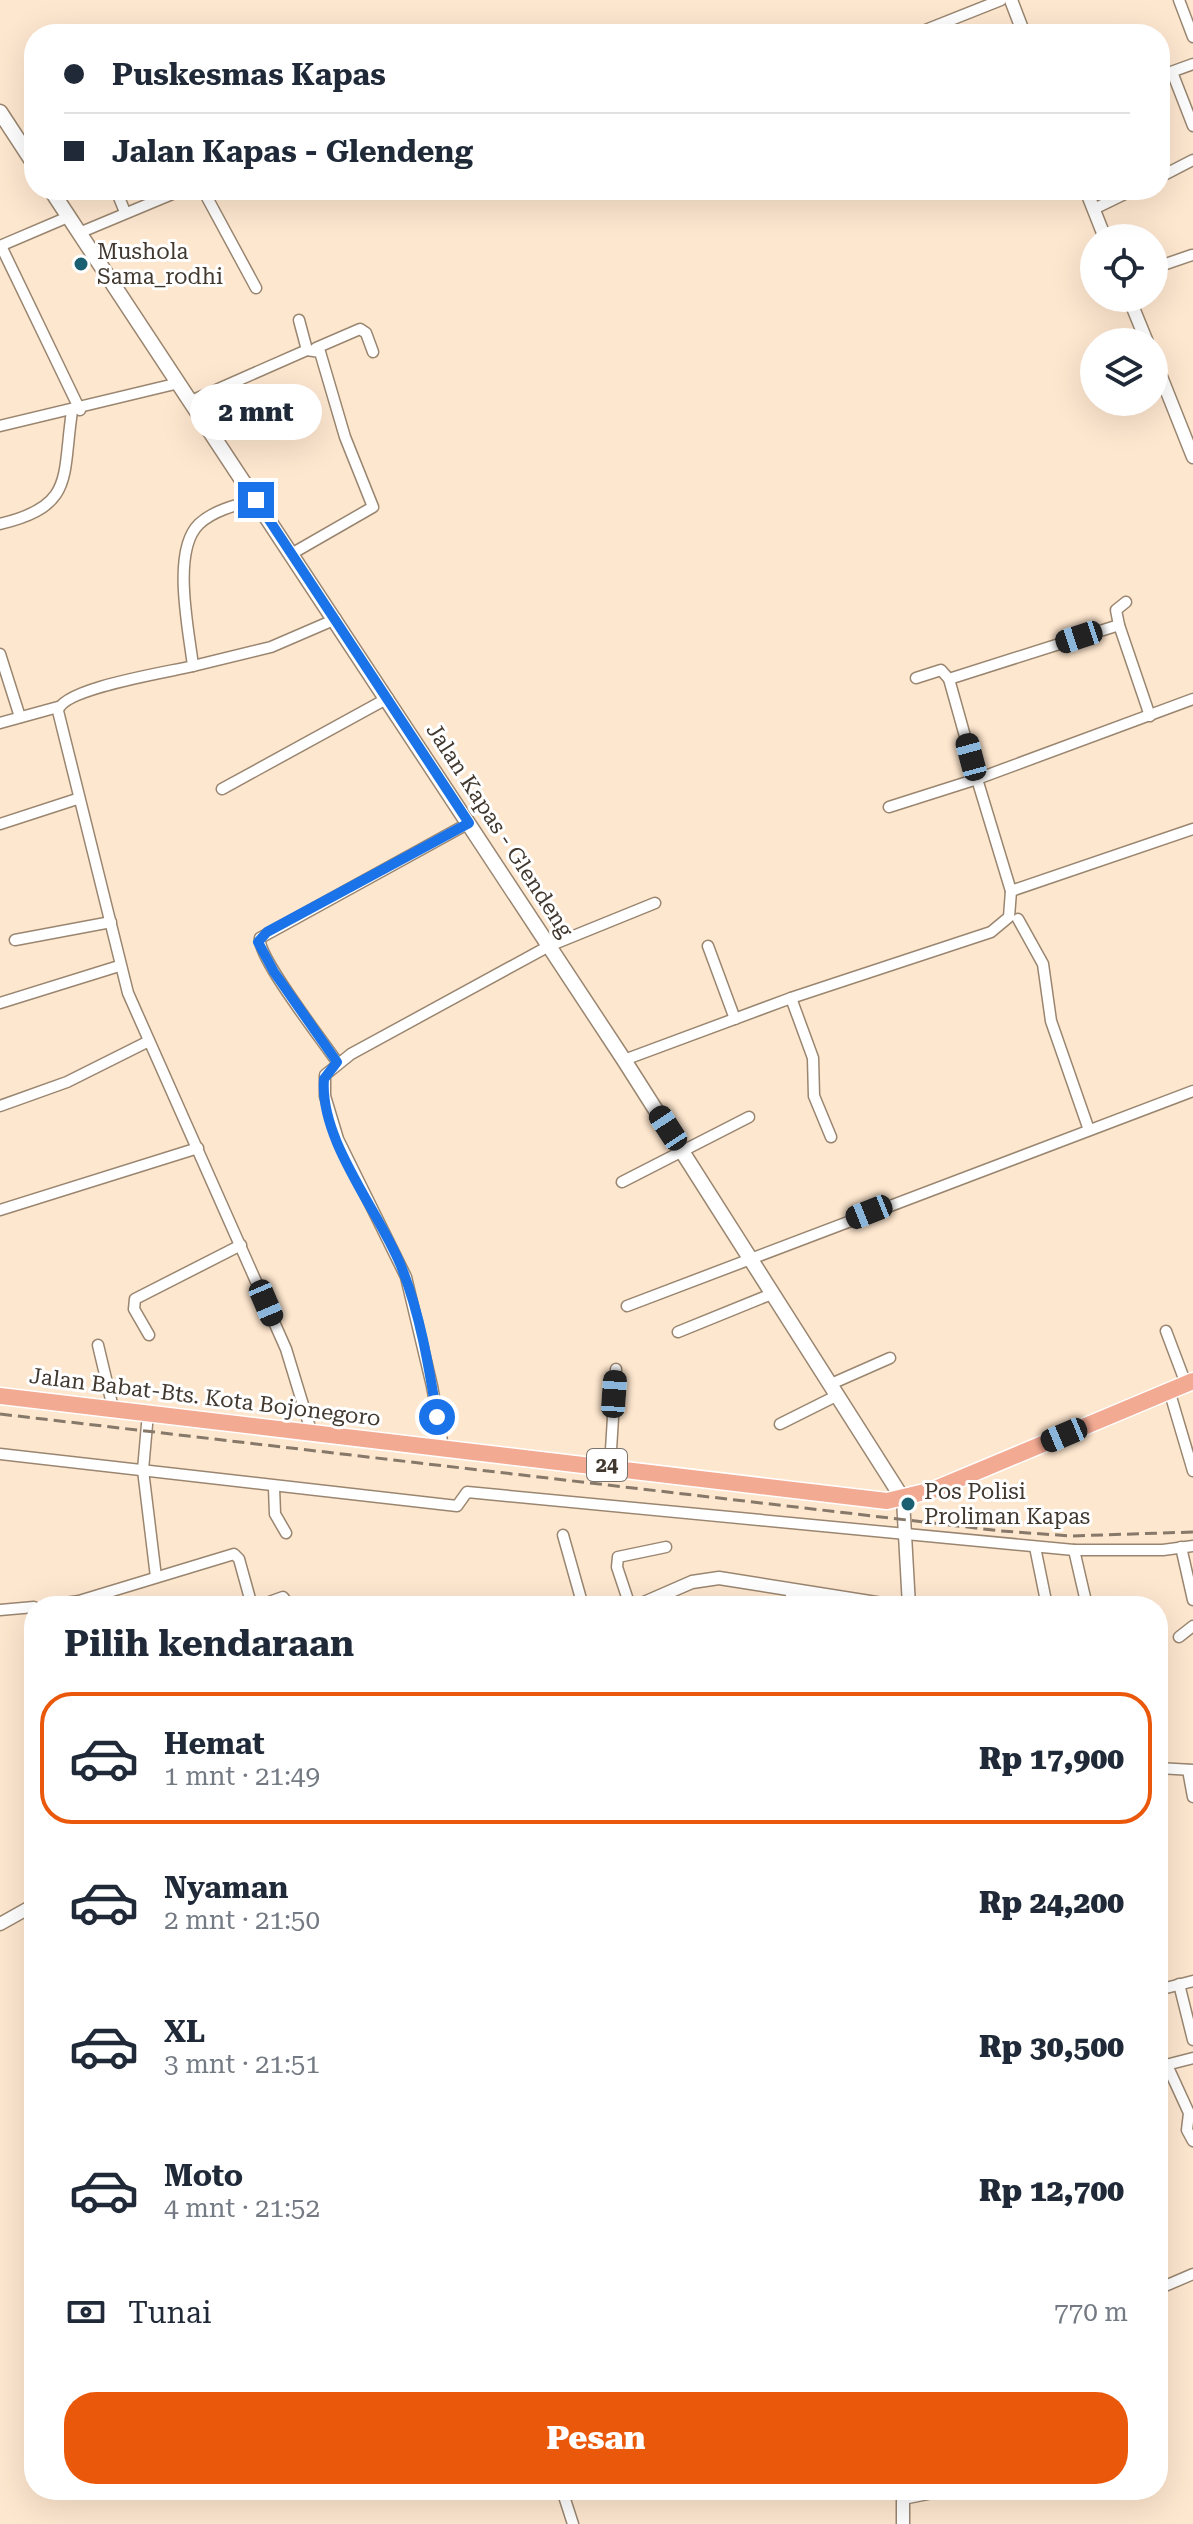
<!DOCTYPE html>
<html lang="id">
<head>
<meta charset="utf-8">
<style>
  body { margin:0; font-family:"Roboto Serif",serif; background:#f2f2f3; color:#1f2937; height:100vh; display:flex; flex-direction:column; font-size:30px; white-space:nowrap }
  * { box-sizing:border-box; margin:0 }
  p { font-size:26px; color:#747a83 }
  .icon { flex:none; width:44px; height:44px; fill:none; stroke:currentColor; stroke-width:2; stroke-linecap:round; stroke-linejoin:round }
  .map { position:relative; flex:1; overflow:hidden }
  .drawer { position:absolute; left:24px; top:1596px; width:1144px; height:904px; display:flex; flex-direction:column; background:#fff; border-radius:32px; box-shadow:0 8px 32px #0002 }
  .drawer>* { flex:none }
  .banner { position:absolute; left:24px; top:24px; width:1146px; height:176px; border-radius:32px; box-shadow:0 8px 32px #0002; display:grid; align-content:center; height:176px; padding:0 40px; background:#fff }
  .fabs { position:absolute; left:1080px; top:224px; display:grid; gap:16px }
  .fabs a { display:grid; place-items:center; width:88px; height:88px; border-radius:50%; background:#fff; box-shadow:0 8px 32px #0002; font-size:40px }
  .end { position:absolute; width:36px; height:36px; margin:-18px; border:10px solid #1a73e8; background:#fff; box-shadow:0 0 0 4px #fff }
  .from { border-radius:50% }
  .bubble { position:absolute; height:56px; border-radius:28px; background:#fff; box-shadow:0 8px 32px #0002; font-size:26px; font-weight:800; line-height:56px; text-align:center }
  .car { position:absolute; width:24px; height:48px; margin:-24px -12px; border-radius:10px; box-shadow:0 0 6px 2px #0007; background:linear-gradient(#222 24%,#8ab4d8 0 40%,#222 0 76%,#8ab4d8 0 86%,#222 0) }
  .banner b { display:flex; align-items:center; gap:28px; height:76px; font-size:30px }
  .banner b+b { border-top:2px solid #e0e1e3 }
  .banner i { width:20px; height:20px; background:#1f2937 }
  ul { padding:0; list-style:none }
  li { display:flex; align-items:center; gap:24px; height:132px; margin:0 16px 12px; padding:0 24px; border:4px solid transparent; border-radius:32px }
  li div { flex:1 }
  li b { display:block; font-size:30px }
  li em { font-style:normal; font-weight:800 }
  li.selected { border-color:#ea580c }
  li>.icon { width:72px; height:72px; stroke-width:1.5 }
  h2 { padding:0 40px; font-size:36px; line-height:96px }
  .pay { display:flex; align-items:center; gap:20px; height:88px; padding:0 40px; font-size:30px }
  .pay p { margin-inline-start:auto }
  .button { display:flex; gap:16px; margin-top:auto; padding:16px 40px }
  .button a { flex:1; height:92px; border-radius:32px; background:#ea580c; color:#fff; font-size:32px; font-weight:800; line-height:92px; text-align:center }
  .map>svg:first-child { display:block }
</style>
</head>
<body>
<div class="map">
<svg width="1193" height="2524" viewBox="0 0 1193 2524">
  <rect width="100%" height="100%" fill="#fee7cf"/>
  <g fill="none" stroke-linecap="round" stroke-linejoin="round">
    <g stroke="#9a8670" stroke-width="13">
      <g id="minor">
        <polyline points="1179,0 1193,37"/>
        <polyline points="923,31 1001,0"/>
        <polyline points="1172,72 1193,126"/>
        <polyline points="1160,76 1193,64"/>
        <polyline points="23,147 34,141"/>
        <polyline points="1160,177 1193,160"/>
        <polyline points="116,190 125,212"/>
        <polyline points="203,190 256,288"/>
        <polyline points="1094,209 1133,190"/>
        <polyline points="79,233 182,190"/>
        <polyline points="0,246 68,217"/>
        <polyline points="1,246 80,410"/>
        <polyline points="1154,268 1192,255"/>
        <polyline points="299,320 307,350"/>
        <polyline points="316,348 360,329 366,333 373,352"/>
        <polyline points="191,401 307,350 320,352 345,437 373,507 293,553"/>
        <polyline points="0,426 179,383"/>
        <path d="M256,500c-20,5 -42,10 -57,24 -28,27 -10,107 -6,142 -24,6 -131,22 -135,45l70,282 158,356 25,82"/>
        <path d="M0,524c75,-18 62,-46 72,-113"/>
        <polyline points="1119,625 1116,610 1126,602"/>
        <polyline points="0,654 20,717"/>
        <polyline points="193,666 271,647 336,619"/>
        <polyline points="916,678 941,670 949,679"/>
        <polyline points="0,723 58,707"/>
        <polyline points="222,789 388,698"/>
        <polyline points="889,807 977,779 949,679 1119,625 1150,716"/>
        <polyline points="0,824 77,799"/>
        <polyline points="1011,891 977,779 1193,699"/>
        <polyline points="1018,919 1043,964 1051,1021 1089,1130"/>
        <polyline points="15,940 111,922"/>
        <polyline points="708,946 735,1019"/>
        <polyline points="791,998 813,1058 814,1096 831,1137"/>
        <polyline points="0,1003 119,966"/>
        <polyline points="624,1060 791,998 991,932 1009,917 1011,891 1193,829"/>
        <path d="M337,1062c-14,-21 -80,-105 -77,-124l209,-115"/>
        <polyline points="0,1106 67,1082 147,1042"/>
        <polyline points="622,1182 749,1117"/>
        <polyline points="0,1210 198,1148"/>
        <polyline points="627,1306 1193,1091"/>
        <polyline points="1166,1331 1186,1384"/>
        <polyline points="678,1332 774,1293"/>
        <polyline points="149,1335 134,1309 135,1299 241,1245"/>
        <polyline points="98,1345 113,1408"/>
        <polyline points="831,1384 890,1358"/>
        <polyline points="1169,1390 1193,1471"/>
        <polyline points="148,1413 143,1470 156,1577"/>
        <polyline points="780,1424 838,1395"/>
        <polyline points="443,1447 432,1386 406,1277 338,1139 325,1096 325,1075 351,1054 549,946 655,903"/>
        <polyline points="0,1454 457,1506 467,1492 1074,1550 1163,1550 1193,1546"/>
        <polyline points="610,1466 616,1369"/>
        <polyline points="274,1488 275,1514 286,1533"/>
        <polyline points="563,1535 583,1606"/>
        <polyline points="1035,1547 1047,1606"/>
        <polyline points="1181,1547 1193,1600"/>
        <polyline points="1074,1550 1087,1606"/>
        <polyline points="791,1589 791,1606"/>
        <polyline points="44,1606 79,1601 234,1554 239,1559 252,1606"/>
        <polyline points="258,1606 283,1597 290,1606"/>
        <polyline points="630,1606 617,1567 618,1557 666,1547"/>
        <polyline points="0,1610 34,1607"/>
        <polyline points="1179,1637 1193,1626"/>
        <polyline points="1158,1768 1193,1770"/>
        <polyline points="1188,1770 1193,1797"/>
        <polyline points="1179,1984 1193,2040"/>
        <polyline points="1158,1990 1193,1981"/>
        <polyline points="1167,2065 1189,2113 1187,2130 1193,2141"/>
        <polyline points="1158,2067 1193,2058"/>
        <polyline points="1158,2289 1193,2274"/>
        <polyline points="562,2490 573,2524"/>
        <polyline points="903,2499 948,2490"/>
      </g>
    </g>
    <g stroke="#9a8670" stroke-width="15">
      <g id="tertiary">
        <polyline points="1011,0 1024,34"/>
        <polyline points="1086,190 1105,238"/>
        <polyline points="1129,298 1147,342"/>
        <polyline points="1154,359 1193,457"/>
        <polyline points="903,1499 909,1606"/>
        <polyline points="637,1606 692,1582 719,1578 895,1606"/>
        <polyline points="0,1924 34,1905"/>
        <polyline points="903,2524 903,2490"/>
      </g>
    </g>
    <g stroke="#9a8670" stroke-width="17">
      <g id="secondary">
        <polyline points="0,112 34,164"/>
        <polyline points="51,190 624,1060 903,1499"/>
      </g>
    </g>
    <g stroke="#fff" stroke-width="19">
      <polyline id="trunk" points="0,1396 887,1501 933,1490 1193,1381"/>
    </g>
    <use href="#minor" stroke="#fff" stroke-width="10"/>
    <use href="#tertiary" stroke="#fff" stroke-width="12"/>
    <use href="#secondary" stroke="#fff" stroke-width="14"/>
    <use href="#trunk" stroke="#f3aa92" stroke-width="16"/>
    <polyline stroke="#87796a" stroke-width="3" stroke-dasharray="12 6" stroke-linecap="butt" points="0,1414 1001,1531 1071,1536 1193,1532"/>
  </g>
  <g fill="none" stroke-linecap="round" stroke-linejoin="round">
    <path stroke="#1a73e8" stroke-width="10" d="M256,500l213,323 -202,109 -9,10 16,30 63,90 -13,17c-5,61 55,132 77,187 19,47 28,101 36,151"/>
  </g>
  <g fill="#1b5f72" stroke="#fff" stroke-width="3">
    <circle cx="81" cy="264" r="8"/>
    <circle cx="908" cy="1504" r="8"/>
  </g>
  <g text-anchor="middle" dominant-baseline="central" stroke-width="6" stroke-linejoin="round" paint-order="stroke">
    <rect fill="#fff" stroke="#7a746d" stroke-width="2" x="587" y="1449" width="40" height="32" rx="6"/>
    <g font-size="20" font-weight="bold" fill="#41382f">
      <text x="607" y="1465">24</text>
    </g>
    <g font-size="22" fill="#41382f" stroke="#fff" text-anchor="start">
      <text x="97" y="251">Mushola<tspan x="97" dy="25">Sama_rodhi</tspan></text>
      <text x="924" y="1491">Pos Polisi<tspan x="924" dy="25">Proliman Kapas</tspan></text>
    </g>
    <g font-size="22" fill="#41382f" stroke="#fff">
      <text transform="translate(500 830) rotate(57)">Jalan Kapas - Glendeng</text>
      <text transform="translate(205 1397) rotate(7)">Jalan Babat-Bts. Kota Bojonegoro</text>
    </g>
  </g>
</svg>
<div class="fabs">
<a><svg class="icon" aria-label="locate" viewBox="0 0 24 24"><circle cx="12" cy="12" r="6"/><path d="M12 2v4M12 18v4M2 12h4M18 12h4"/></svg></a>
<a><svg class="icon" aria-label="layers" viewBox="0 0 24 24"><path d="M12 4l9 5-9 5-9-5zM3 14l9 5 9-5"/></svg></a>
</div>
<i class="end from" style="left:437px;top:1417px"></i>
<i class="end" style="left:256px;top:500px"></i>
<div class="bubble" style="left:190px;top:384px;width:132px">2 mnt</div>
<i class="car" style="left:1079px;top:637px;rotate:252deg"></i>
<i class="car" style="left:971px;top:757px;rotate:345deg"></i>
<i class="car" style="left:668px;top:1128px;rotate:327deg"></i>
<i class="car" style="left:869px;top:1212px;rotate:248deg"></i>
<i class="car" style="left:266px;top:1303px;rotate:157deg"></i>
<i class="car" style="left:614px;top:1394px;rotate:4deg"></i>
<i class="car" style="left:1064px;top:1435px;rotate:247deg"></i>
<div class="banner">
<b><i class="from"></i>Puskesmas Kapas</b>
<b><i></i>Jalan Kapas - Glendeng</b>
</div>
<section class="drawer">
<h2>Pilih kendaraan</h2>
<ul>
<li class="selected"><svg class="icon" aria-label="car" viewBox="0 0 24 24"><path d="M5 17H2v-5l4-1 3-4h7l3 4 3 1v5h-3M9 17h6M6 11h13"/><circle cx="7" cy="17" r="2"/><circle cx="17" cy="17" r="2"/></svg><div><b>Hemat</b><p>1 mnt · 21:49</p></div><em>Rp 17,900</em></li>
<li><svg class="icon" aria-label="car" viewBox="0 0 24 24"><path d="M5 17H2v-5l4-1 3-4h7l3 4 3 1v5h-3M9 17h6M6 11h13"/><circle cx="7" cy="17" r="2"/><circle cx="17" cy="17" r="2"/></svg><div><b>Nyaman</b><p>2 mnt · 21:50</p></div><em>Rp 24,200</em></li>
<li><svg class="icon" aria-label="car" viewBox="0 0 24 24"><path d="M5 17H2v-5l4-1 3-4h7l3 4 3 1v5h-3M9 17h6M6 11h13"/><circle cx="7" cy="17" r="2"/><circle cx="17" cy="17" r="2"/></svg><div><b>XL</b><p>3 mnt · 21:51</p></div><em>Rp 30,500</em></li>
<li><svg class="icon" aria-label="car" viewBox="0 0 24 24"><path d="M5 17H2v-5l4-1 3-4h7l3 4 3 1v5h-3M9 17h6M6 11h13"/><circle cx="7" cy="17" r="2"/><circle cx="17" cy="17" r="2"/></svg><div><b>Moto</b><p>4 mnt · 21:52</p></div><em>Rp 12,700</em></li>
</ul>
<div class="pay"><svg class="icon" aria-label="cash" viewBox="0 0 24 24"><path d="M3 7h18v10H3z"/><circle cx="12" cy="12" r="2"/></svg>Tunai<p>770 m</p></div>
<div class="button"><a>Pesan</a></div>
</section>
</div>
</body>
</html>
